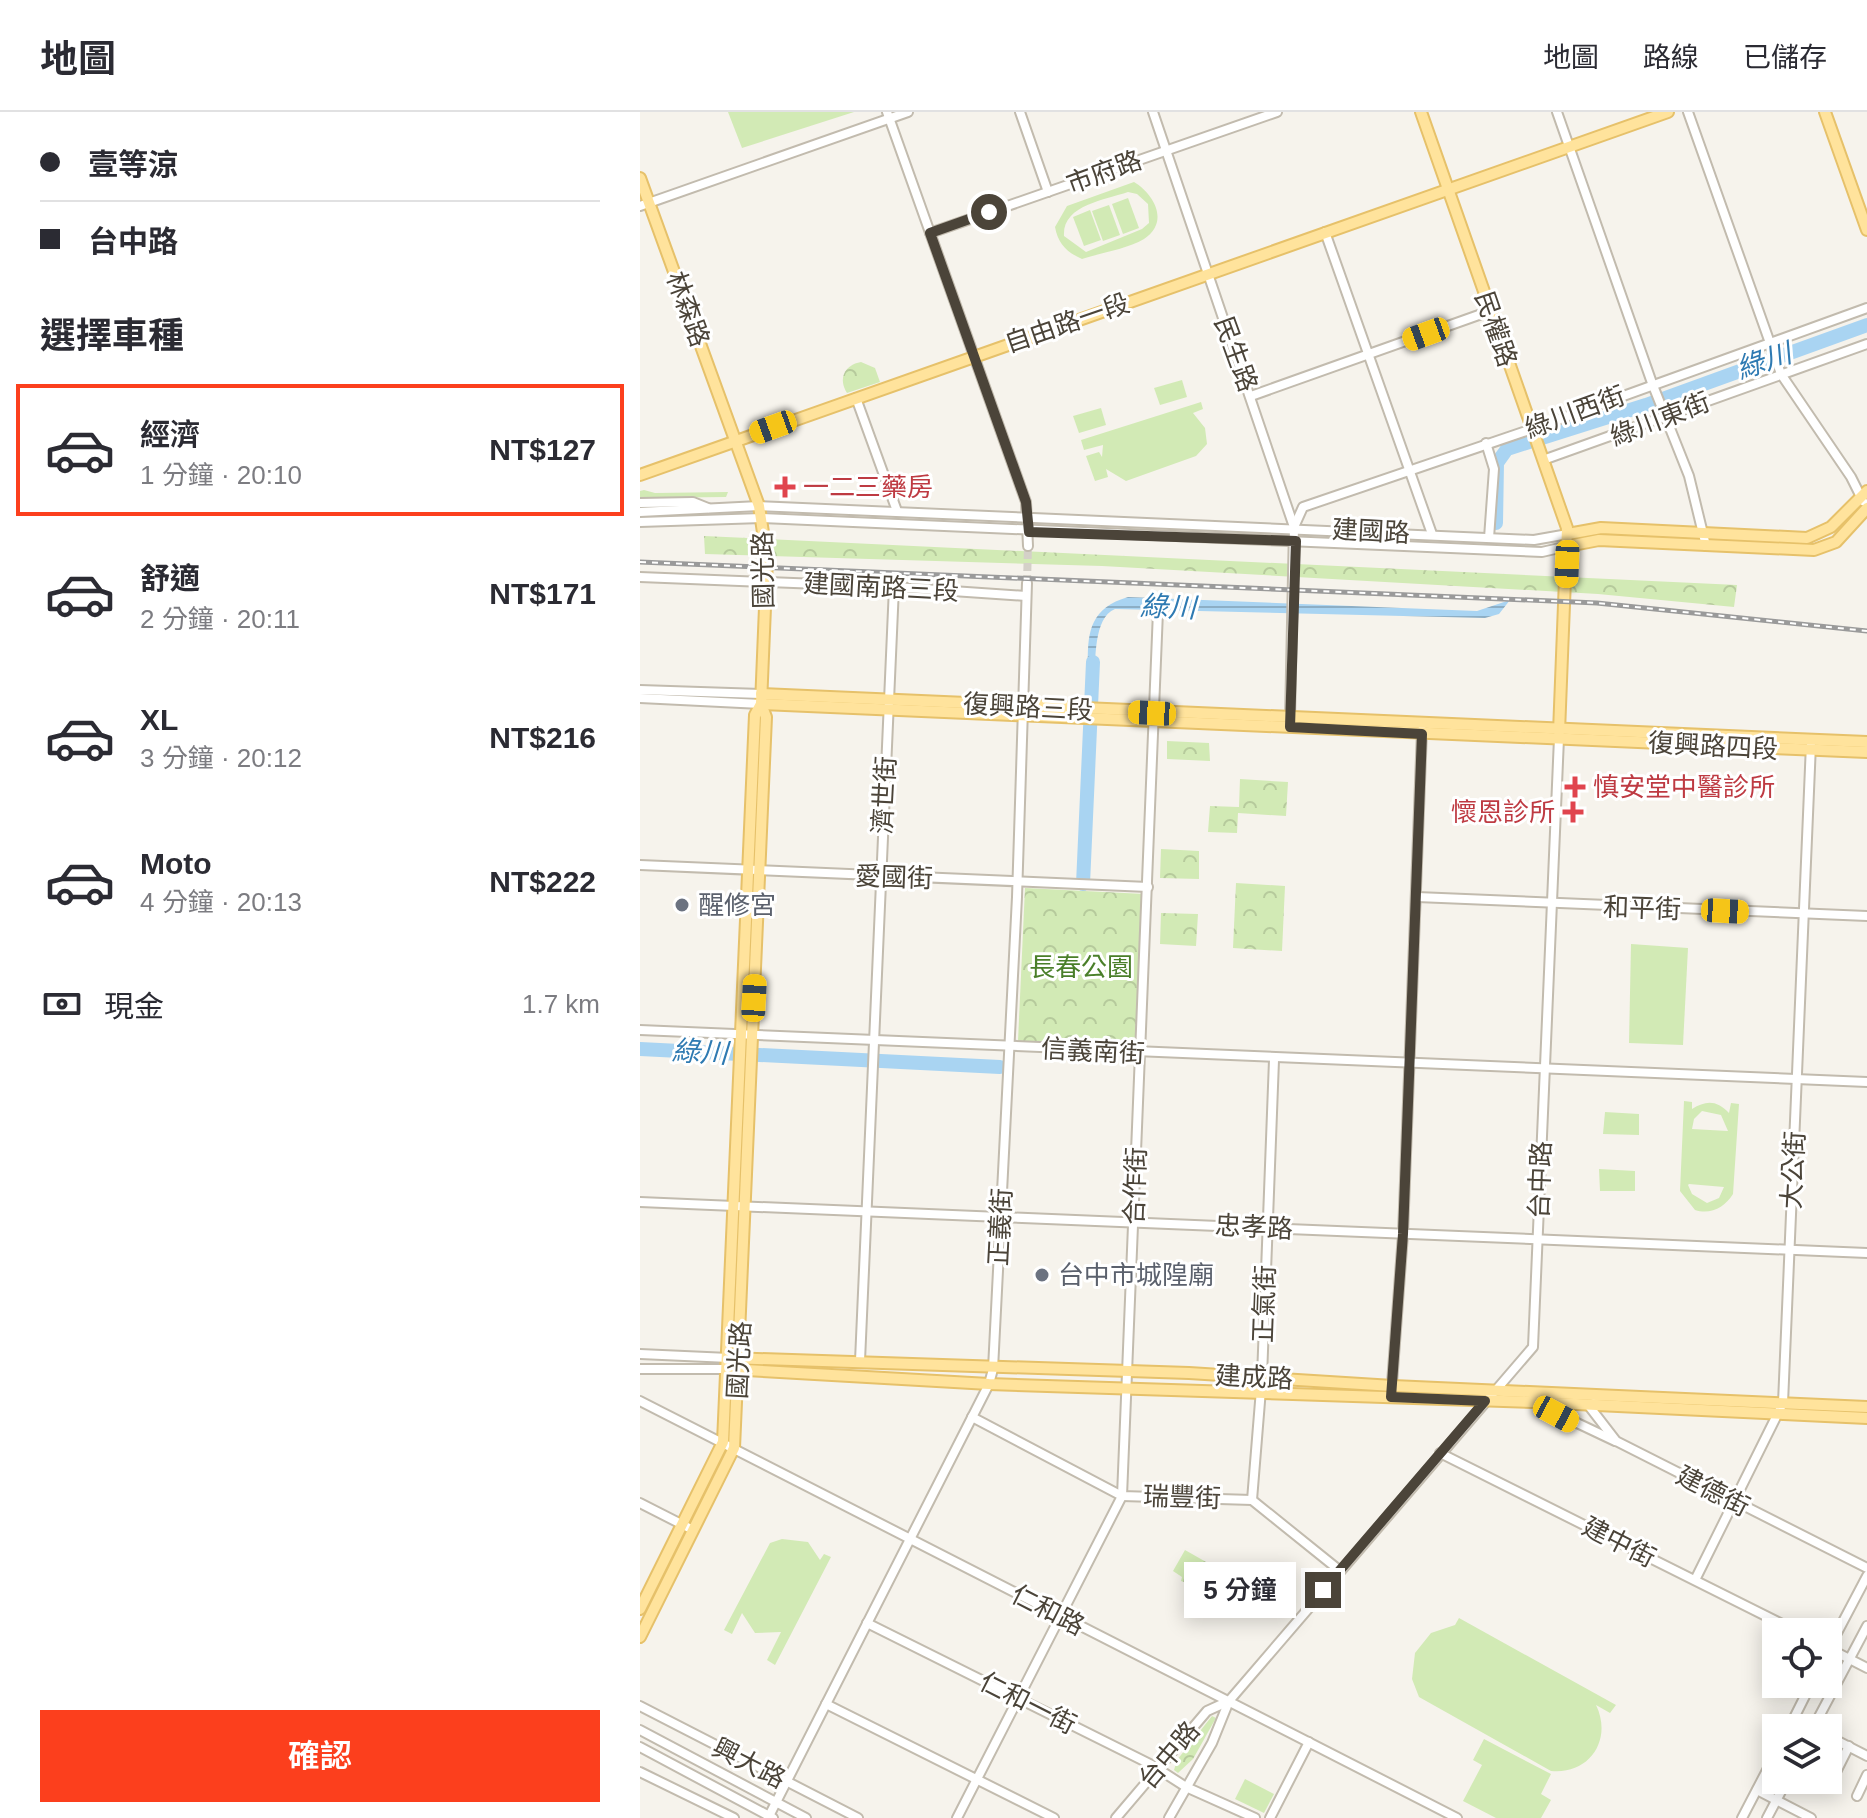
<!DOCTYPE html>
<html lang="zh-TW">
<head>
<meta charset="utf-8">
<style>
  body { margin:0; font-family:Arial,"Noto Sans TC",sans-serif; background:#f2f2f3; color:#2b2b33; height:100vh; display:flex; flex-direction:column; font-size:30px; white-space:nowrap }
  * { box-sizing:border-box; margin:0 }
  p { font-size:26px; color:#7c7c81 }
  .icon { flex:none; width:44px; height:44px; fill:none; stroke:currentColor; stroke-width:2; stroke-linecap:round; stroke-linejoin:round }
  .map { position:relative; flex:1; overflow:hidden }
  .panel { display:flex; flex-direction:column; background:#fff; width:640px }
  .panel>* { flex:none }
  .hud { display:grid; align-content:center; height:176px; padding:0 40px; background:#fff }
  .buttons { position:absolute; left:1122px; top:1506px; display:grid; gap:16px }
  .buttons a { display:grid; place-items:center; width:80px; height:80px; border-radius:0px; background:#fff; box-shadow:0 4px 20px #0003; font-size:40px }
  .end { position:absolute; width:36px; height:36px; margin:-18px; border:10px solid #4b4439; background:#fff; box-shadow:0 0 0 4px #fff }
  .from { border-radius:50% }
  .bubble { position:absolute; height:56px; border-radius:0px; background:#fff; box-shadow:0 4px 20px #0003; font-size:26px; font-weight:600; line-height:56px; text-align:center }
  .car { position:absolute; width:24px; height:48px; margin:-24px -12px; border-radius:10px; box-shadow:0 0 6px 2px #0007; background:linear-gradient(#f5c518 24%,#345 0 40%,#f5c518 0 76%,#345 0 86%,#f5c518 0) }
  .hud b { display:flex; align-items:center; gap:28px; height:76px; font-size:30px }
  .hud b+b { border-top:2px solid #e1e1e2 }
  .hud i { width:20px; height:20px; background:#2b2b33 }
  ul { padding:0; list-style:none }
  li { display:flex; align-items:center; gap:24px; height:132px; margin:0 16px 12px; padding:0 24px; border:4px solid transparent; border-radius:0px }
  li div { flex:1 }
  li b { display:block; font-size:30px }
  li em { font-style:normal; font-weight:600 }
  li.active { border-color:#fc3f1d }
  li>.icon { width:72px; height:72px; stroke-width:1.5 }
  h2 { padding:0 40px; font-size:36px; line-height:96px }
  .pay { display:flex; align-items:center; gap:20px; height:88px; padding:0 40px; font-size:30px }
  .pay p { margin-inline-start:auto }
  .cta { display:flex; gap:16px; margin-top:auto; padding:16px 40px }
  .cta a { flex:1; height:92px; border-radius:0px; background:#fc3f1d; color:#fff; font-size:32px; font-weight:600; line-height:92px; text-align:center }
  header { display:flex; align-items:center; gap:48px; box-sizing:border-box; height:112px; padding:0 40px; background:#fff; border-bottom:2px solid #e1e1e2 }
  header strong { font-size:38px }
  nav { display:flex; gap:44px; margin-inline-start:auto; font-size:28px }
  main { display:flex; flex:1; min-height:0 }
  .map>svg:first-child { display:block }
</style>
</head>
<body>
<header>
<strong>地圖</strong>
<nav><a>地圖</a><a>路線</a><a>已儲存</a></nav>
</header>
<main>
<section class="panel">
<div class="hud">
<b><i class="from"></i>壹等涼</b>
<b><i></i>台中路</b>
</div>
<h2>選擇車種</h2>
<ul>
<li class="active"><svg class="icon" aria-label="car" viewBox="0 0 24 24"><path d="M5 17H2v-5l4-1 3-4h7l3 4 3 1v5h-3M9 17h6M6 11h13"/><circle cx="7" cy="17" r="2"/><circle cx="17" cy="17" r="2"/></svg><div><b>經濟</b><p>1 分鐘 · 20:10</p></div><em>NT$127</em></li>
<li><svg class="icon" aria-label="car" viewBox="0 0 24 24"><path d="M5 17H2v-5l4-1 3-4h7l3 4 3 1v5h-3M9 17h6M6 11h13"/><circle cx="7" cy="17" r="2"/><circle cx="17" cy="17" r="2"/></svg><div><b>舒適</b><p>2 分鐘 · 20:11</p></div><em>NT$171</em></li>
<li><svg class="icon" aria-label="car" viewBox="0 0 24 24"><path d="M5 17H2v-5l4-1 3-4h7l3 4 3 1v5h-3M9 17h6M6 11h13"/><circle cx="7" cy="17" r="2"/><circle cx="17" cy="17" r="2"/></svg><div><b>XL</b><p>3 分鐘 · 20:12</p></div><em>NT$216</em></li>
<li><svg class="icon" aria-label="car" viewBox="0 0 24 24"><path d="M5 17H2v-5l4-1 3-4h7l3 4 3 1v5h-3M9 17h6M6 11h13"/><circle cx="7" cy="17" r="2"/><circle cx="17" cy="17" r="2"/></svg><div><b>Moto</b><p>4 分鐘 · 20:13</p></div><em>NT$222</em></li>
</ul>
<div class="pay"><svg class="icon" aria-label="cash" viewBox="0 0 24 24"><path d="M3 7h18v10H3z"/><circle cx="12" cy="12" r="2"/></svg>現金<p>1.7 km</p></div>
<div class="cta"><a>確認</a></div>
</section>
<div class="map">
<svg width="1227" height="1706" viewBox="0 0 1227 1706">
  <defs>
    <pattern id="forest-crowns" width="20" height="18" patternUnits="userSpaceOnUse" patternTransform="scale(2)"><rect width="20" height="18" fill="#d2eab5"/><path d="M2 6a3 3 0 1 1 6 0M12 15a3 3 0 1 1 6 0" fill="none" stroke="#b6ca9c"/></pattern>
    <pattern id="water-rules" width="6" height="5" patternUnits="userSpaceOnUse" patternTransform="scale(2)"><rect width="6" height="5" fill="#a9d4f2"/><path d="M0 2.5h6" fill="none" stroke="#8caec5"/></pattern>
  </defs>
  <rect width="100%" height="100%" fill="#f6f3ec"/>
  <g fill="#d2eab5" fill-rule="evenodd">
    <polygon points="88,0 214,0 102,36"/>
    <path d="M494,70c20,12 36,40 10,57 -17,10 -44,14 -62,20 -16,-7 -24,-16 -27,-32l12,-21zM488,80l9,2 11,10 1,19 -7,6 -56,23 -22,-16c-2,-31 41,-36 64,-44z"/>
    <polygon points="488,86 499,116 483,122 472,92"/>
    <polygon points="469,93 480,123 463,129 452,99"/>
    <polygon points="450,98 461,128 444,134 433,105"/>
    <polygon points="542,268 547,285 520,293 514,276"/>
    <polygon points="561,290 563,297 553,301 565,316 567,332 556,344 486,369 466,357 468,365 455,369 446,344 459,340 462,345 463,333 444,338 441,328"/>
    <polygon points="461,296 466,313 439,321 433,304"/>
    <polygon points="4,378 15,381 88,380 86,385 0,386 0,379"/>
    <polygon points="991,832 1048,836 1043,933 989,931"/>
    <path d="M1044,989l8,1v7c14,-9 25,-9 37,4l2,-10 8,1 -6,90c-8,13 -22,21 -38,16l-15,-19zM1062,999l19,4 7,16 -36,-2 2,-10zM1048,1073l1,-1 35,3 -5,11 -12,5 -15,-9z"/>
    <polygon points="965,1000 999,1002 999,1023 963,1022"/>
    <polygon points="959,1057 995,1059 995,1079 960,1079"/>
    <polygon points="142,1427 168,1430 180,1448 184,1442 191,1445 135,1553 127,1548 141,1520 115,1521 102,1501 92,1522 84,1518 130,1431"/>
    <path d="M819,1506l157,87 -6,8 -14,-8c17,35 -7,70 -45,66l-132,-74 -7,-18 3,-26 16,-20 24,-8z"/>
    <polygon points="844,1627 911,1662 901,1682 911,1688 901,1706 856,1706 823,1689 842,1653 833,1648"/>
    <polygon points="605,1667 634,1682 624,1701 595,1687"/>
  </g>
  <g fill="url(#forest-crowns)">
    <path d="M221,250l14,6 5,14 -33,11c-9,-14 -3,-28 14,-31z"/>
    <polygon points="64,424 1097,473 1094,495 958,482 462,454 65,442"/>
    <polygon points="527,629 569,631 570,649 527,647"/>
    <polygon points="600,667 648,670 646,704 598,701 597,721 568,720 570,694 599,695"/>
    <polygon points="521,737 559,739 559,767 520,766"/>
    <polygon points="596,771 645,774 642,839 593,836"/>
    <polygon points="385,776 504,782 496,935 378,929"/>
    <polygon points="521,801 558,802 556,834 520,832"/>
    <polygon points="545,1438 589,1463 578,1483 541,1469 542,1465 533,1459"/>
    <polygon points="572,1604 576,1606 553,1647 538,1661 534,1658 537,1648"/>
  </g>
  <path fill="url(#water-rules)" d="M488,485l349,14 33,-11 -11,14 -14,4 -370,-9c-22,9 -19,52 -21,73l-6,-1c0,-39 -5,-71 40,-84z"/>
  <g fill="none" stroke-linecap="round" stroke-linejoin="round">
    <g stroke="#a9d4f2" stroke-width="14">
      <polyline points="856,411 857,351 867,337 1006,293 1227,213"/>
      <polyline points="443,772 453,550"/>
      <polyline points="0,937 360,955"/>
    </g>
    <polyline stroke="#d4d0c8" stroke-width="8" stroke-dasharray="8 4" stroke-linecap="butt" points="387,471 388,434"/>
    <g stroke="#c2bbae" stroke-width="12">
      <g id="minor">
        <polyline points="247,0 386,390 388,434"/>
        <polyline points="380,0 408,80"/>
        <polyline points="513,0 654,415 650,607"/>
        <polyline points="917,0 1012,271 1049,364 1066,434"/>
        <polyline points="1048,0 1141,262 1211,365 1223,389"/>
        <polyline points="0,94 268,0"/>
        <polyline points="685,120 792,422"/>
        <polyline points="290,121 637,0"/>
        <polyline points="611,284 850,199"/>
        <polyline points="216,286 257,399"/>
        <polyline points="846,331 854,357 849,426"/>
        <polyline points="903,348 1227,232"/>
        <polyline points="0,391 53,390 68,396"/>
        <polyline points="0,400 119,394 894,428 928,422"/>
        <polyline points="0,410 122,406 902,440 928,434"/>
        <polyline points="654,415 663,395 892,317 1227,196"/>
        <polyline points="0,465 254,475 386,484"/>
        <polyline points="0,578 121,582"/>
        <polyline points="0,586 121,592"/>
        <polyline points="0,753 508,775"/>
        <polyline points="777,785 1227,804"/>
        <polyline points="0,918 1227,970"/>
        <polyline points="0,1090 1227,1141"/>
        <polyline points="0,1242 89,1246"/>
        <polyline points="220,1249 254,475"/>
        <polyline points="0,1257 88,1257"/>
        <polyline points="751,1285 763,1122 782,618"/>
        <polyline points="0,1289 817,1706"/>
        <polyline points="954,1291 949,1294 976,1329 1227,1456"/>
        <polyline points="897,1292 975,1329"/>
        <polyline points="332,1305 482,1384 612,1388 699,1458"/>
        <polyline points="800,1341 1158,1520"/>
        <polyline points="612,1388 622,1265 634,948"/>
        <polyline points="0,1391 53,1418"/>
        <polyline points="1055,1468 1143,1291 1171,632"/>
        <polyline points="227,1511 512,1653 546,1675 615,1706"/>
        <polyline points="1188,1536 1227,1556"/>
        <polyline points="1188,1538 1227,1464"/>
        <polyline points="186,1592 414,1706"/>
        <polyline points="0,1594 218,1706"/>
        <polyline points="1149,1616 1171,1572"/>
        <polyline points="1173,1616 1227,1514"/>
        <polyline points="0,1618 166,1706"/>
        <polyline points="1188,1624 1227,1644"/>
        <polyline points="0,1635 133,1706"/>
        <polyline points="0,1660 94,1706"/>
        <polyline points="1191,1670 1209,1634"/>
        <polyline points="1117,1678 1171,1706"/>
        <polyline points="1217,1684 1227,1663"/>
        <polyline points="128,1706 349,1272 353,1257 377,785 387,471"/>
        <polyline points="317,1706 482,1384 518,499"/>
        <polyline points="476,1706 567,1599 589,1589"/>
        <polyline points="529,1706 572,1631 589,1589 893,1235 919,626"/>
        <polyline points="630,1706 669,1630"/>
        <polyline points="1102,1706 1136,1641"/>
        <polyline points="1127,1706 1147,1668"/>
      </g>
    </g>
    <g stroke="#e6c16a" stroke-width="14">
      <g id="major">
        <polyline points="781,0 927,416 919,620"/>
        <polyline points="1185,0 1227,118"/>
        <polyline points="0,66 119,394 127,447 121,592 126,605 94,1336 0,1525"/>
        <polyline points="0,363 1028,0"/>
        <polyline points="928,422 961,416 1167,426 1191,415 1227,379"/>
        <polyline points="928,434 959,428 1174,438 1196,430 1227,396"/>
        <polyline points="121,582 1227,630"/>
        <polyline points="121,592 1227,640"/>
        <polyline points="89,1246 549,1261 753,1274 1227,1295"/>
        <polyline points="88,1257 349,1272 894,1290 1227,1306"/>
        <polyline points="0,1497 83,1330 115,603 121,592"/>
      </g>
    </g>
    <use href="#minor" stroke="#fff" stroke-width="8"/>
    <use href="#major" stroke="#ffe39c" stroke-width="10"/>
    <g stroke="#9a9a9a" stroke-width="5">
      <polyline id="rail" points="0,450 957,491 1227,519"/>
    </g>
    <use href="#rail" stroke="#fff" stroke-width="2" stroke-dasharray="6" stroke-linecap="butt"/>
  </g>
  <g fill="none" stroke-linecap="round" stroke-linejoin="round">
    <polyline stroke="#4b4439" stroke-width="10" points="349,100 290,121 386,390 389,420 656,429 650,615 782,622 763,1122 751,1285 845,1289 683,1478"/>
  </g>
  <g fill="#e0444e" stroke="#fff" stroke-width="3">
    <path d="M141 363h8v8h8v8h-8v8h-8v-8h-8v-8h8z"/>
    <path d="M931 663h8v8h8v8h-8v8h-8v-8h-8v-8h8z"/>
    <path d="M929 688h8v8h8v8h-8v8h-8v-8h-8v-8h8z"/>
  </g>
  <g fill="#6b7280" stroke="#fff" stroke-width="3">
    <circle cx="42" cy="793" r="8"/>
    <circle cx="402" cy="1163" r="8"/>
  </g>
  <g text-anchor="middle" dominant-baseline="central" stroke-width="6" stroke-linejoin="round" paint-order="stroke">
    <g font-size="26" fill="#4b4439" stroke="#fff">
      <text transform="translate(464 60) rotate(-20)">市府路</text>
      <text transform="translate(48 197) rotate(70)">林森路</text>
      <text transform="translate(427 211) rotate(-19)">自由路一段</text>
      <text transform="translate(856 217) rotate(71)">民權路</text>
      <text transform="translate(596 242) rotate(70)">民生路</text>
      <text transform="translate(935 300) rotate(-20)">綠川西街</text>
      <text transform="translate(1020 307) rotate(-21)">綠川東街</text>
      <text transform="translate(731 419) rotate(3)">建國路</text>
      <text transform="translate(123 458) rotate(-91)">國光路</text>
      <text transform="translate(241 475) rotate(3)">建國南路三段</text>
      <text transform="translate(388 595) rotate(3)">復興路三段</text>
      <text transform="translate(1073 634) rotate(3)">復興路四段</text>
      <text transform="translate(244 683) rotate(-87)">濟世街</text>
      <text transform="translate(254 765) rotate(2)">愛國街</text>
      <text transform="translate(1002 796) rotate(2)">和平街</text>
      <text transform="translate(453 939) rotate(3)">信義南街</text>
      <text transform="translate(1153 1058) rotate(-87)">大公街</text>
      <text transform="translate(900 1068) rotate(-88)">台中路</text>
      <text transform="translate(495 1074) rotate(-88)">合作街</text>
      <text transform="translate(360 1115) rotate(-87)">正義街</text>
      <text transform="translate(614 1115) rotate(3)">忠孝路</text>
      <text transform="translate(624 1192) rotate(-88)">正氣街</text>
      <text transform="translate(99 1248) rotate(-87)">國光路</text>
      <text transform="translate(614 1265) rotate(3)">建成路</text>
      <text transform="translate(1073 1379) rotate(27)">建德街</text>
      <text transform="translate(542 1385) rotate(2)">瑞豐街</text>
      <text transform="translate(979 1430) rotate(27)">建中街</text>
      <text transform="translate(408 1498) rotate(27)">仁和路</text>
      <text transform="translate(388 1591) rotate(27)">仁和一街</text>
      <text transform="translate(529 1643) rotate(-50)">台中路</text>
      <text transform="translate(109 1651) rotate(27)">興大路</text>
    </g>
    <g font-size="26" fill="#be3a42" stroke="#fff" text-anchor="start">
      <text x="163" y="375">一二三藥房</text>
      <text x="953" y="675">慎安堂中醫診所</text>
      <text x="915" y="700" text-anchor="end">懷恩診所</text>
    </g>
    <g font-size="26" fill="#5b616d" stroke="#fff" text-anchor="start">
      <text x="58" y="793">醒修宮</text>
      <text x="418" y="1163">台中市城隍廟</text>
    </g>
    <g font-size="26" fill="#4a7f2a" stroke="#fff">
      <text x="441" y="855">長春公園</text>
    </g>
    <g font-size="28" font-style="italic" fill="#2e7ab2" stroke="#fff">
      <text transform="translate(1124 249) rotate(-19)">綠川</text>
      <text transform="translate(528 495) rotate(2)">綠川</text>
      <text transform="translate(60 940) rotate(3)">綠川</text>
    </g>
  </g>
</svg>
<div class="buttons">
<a><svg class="icon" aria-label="locate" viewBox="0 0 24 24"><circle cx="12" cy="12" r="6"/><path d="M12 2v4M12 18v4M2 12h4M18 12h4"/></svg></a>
<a><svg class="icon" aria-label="layers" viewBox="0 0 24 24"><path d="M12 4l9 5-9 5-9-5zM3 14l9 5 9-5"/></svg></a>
</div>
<i class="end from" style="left:349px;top:100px"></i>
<i class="end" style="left:683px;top:1478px"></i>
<div class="bubble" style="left:544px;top:1450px;width:112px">5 分鐘</div>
<i class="car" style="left:786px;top:222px;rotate:250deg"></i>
<i class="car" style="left:133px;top:315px;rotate:250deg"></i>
<i class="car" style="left:927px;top:452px;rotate:182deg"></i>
<i class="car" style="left:512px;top:601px;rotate:273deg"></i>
<i class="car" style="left:1085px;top:799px;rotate:93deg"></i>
<i class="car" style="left:114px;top:886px;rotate:3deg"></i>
<i class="car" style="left:916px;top:1302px;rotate:118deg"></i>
</div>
</main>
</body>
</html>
